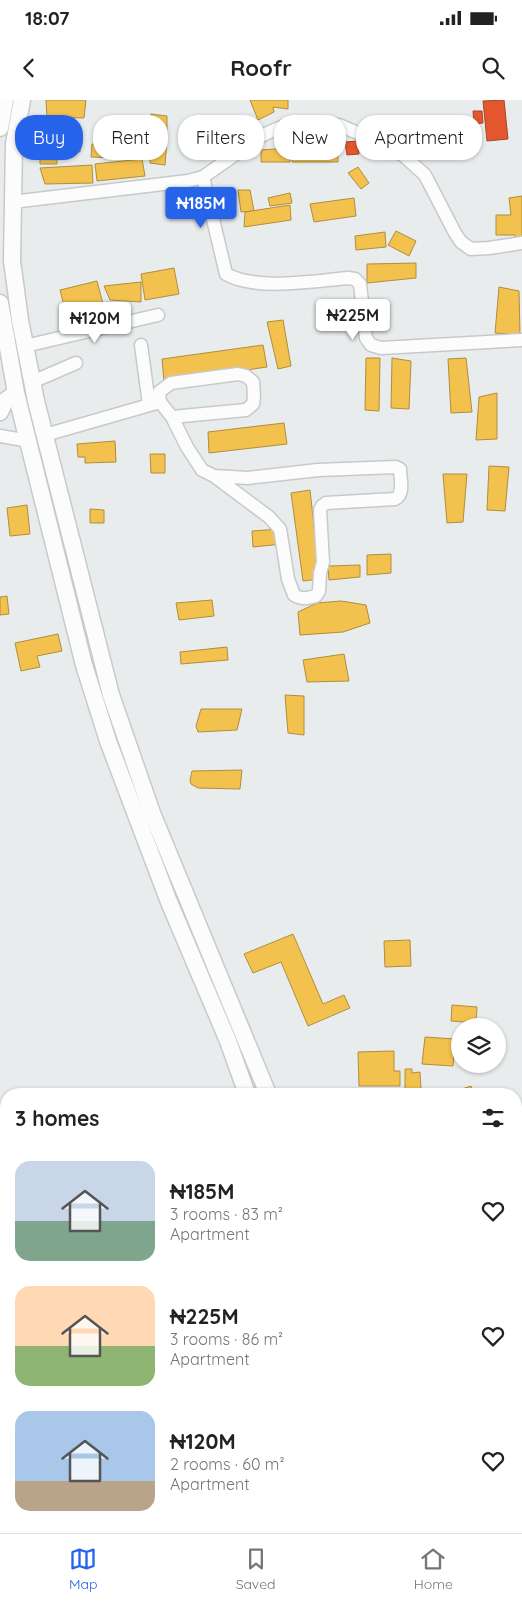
<!DOCTYPE html>
<html lang="en">
<head>
<meta charset="utf-8">
<style>
	:root { --surface:#fff; --page:#f2f2f2; --text:#222; --muted:#767676; --line:#e0e0e0; --accent:#2563eb }
	body { margin:0; font-family:Quicksand,sans-serif; background:var(--page); color:var(--text); height:100vh; display:flex; flex-direction:column; font-size:19px; white-space:nowrap }
	* { box-sizing:border-box; margin:0 }
	p { font-size:16px; color:var(--muted) }
	.icon { flex:none; width:28px; height:28px; fill:none; stroke:currentColor; stroke-width:2; stroke-linecap:round; stroke-linejoin:round }
	.map { position:relative; flex:1; overflow:hidden }
	.side { position:absolute; left:0px; top:988px; width:522px; height:446px; display:flex; flex-direction:column; background:var(--surface); border-radius:20px 20px 0 0; box-shadow:0 1px 4px #0004 }
	.side>* { flex:none }
	.guide { position:absolute; left:15px; top:15px; width:492px; height:45px; display:flex; gap:10px }
	.buttons { position:absolute; left:451px; top:918px; display:grid; gap:10px }
	.buttons a { display:grid; place-items:center; width:55px; height:55px; border-radius:50%; background:var(--surface); box-shadow:0 1px 4px #0004; font-size:25px }
	.price { position:absolute; translate:-50% -42px; padding:0 11px; border-radius:5px; background:#fff; color:#222; font-size:16px; line-height:32px; filter:drop-shadow(0 1px 2px #0008) }
	.price::after { content:''; position:absolute; left:50%; top:30px; width:15px; height:11px; margin-left:-8px; background:inherit; clip-path:polygon(0 0,100% 0,50% 100%) }
	.price.active { background:var(--accent); color:#fff }
	ul { padding:0; list-style:none }
	li { display:flex; align-items:center; gap:15px; height:125px; padding:0 15px }
	li span { display:grid; place-items:center; flex:none; width:140px; height:100px; border-radius:15px; color:#555 }
	li>.icon { margin-inline-start:auto }
	span .icon { width:60px; height:60px; fill:#fffc; stroke-width:1 }
	li b { font-size:21px }
	h2 { display:flex; justify-content:space-between; align-items:center; height:60px; padding:0 15px; font-size:21px }
	.chip { padding:0 18px; border-radius:20px; background:var(--surface); box-shadow:0 1px 4px #0004; font-size:18px; line-height:45px }
	.chip.active { background:var(--accent); color:#fff }
	.status { display:flex; justify-content:space-between; align-items:center; height:35px; padding:0 25px; background:var(--surface); direction:ltr }
	.status svg { height:14px; fill:currentColor }
	header { display:flex; justify-content:space-between; align-items:center; height:65px; padding:0 15px; background:var(--surface); font-size:22px; font-weight:700 }
	.tabs { display:flex; justify-content:space-around; align-items:center; height:70px; border-top:1px solid var(--line); background:var(--surface); font-size:14px; color:var(--muted) }
	.tabs a { display:grid; justify-items:center; gap:2px }
	.tabs .active { color:var(--accent) }
	.map>svg:first-child { display:block }
</style>
</head>
<body>
<div class="status"><b>18:07</b><svg viewBox="0 0 49 12"><path d="M0 12V9h3v3zM5 12V6h3v6zM10 12V3h3v9zM15 12V0h3v12zM26 1h20v11H26zM47 4h2v5h-2z"/></svg></div>
<header><svg class="icon" aria-label="back" viewBox="0 0 24 24"><path d="M15 5l-7 7 7 7"/></svg>Roofr<svg class="icon" aria-label="search" viewBox="0 0 24 24"><circle cx="10" cy="10" r="6"/><path d="M15 15l6 6"/></svg></header>
<div class="map">
<svg width="522" height="1433" viewBox="0 0 522 1433">
	<rect width="100%" height="100%" fill="#e8eced"/>
	<g fill="#f2c14e" stroke="#af8e3e">
		<path d="M 46,0 L 86,0 L 84,18 L 47,17 Z"/>
		<path d="M 250,0 L 288,0 L 288,9 L 273,7 L 274,12 L 258,20 Z"/>
		<path d="M 151,14 L 167,16 L 167,40 L 150,38 Z"/>
		<path d="M 150,38 L 167,40 L 165,65 L 150,63 Z"/>
		<path d="M 40,39 L 81,42 L 80,52 L 57,50 L 57,64 L 40,64 Z"/>
		<path d="M 92,44 L 122,48 L 119,58 L 91,57 Z"/>
		<path d="M 304,46 L 316,46 L 317,50 L 332,49 L 332,46 L 338,46 L 338,62 L 292,62 L 292,48 L 298,47 L 299,51 L 304,51 Z"/>
		<path d="M 289,48 L 290,62 L 261,62 L 261,50 Z"/>
		<path d="M 142,59 L 145,76 L 97,81 L 95,64 Z"/>
		<path d="M 92,65 L 93,83 L 45,84 L 40,68 Z"/>
		<path d="M 358,67 L 369,83 L 361,89 L 348,73 Z"/>
		<path d="M 238,90 L 250,90 L 254,111 L 241,112 Z"/>
		<path d="M 290,93 L 292,103 L 270,106 L 268,98 Z"/>
		<path d="M 522,96 L 522,148 L 517,149 L 515,135 L 496,135 L 496,115 L 511,115 L 509,98 Z"/>
		<path d="M 354,98 L 356,116 L 314,122 L 310,104 Z"/>
		<path d="M 290,105 L 291,120 L 244,127 L 245,112 Z"/>
		<path d="M 396,131 L 416,141 L 409,156 L 388,145 Z"/>
		<path d="M 385,132 L 386,147 L 356,150 L 355,136 Z"/>
		<path d="M 416,163 L 416,178 L 367,183 L 367,164 Z"/>
		<path d="M 174,168 L 179,194 L 145,200 L 141,174 Z"/>
		<path d="M 97,181 L 103,204 L 65,210 L 60,190 Z"/>
		<path d="M 141,182 L 141,202 L 110,200 L 104,186 Z"/>
		<path d="M 499,187 L 519,191 L 520,235 L 495,233 Z"/>
		<path d="M 283,220 L 291,266 L 278,269 L 267,222 Z"/>
		<path d="M 263,245 L 267,267 L 164,282 L 162,259 Z"/>
		<path d="M 366,258 L 380,258 L 379,311 L 365,310 Z"/>
		<path d="M 392,258 L 411,261 L 409,309 L 391,308 Z"/>
		<path d="M 466,258 L 472,312 L 451,313 L 448,259 Z"/>
		<path d="M 497,293 L 497,339 L 476,340 L 479,297 Z"/>
		<path d="M 284,323 L 287,344 L 209,353 L 208,332 Z"/>
		<path d="M 115,341 L 116,362 L 85,363 L 85,357 L 78,357 L 77,344 Z"/>
		<path d="M 150,354 L 165,354 L 165,373 L 151,373 Z"/>
		<path d="M 489,366 L 509,367 L 505,411 L 487,410 Z"/>
		<path d="M 443,374 L 467,374 L 463,422 L 447,423 Z"/>
		<path d="M 310,390 L 320,479 L 303,481 L 291,393 Z"/>
		<path d="M 27,405 L 30,434 L 10,436 L 7,408 Z"/>
		<path d="M 90,409 L 104,410 L 104,423 L 90,423 Z"/>
		<path d="M 280,429 L 282,444 L 253,447 L 252,431 Z"/>
		<path d="M 391,454 L 391,473 L 367,475 L 367,455 Z"/>
		<path d="M 360,465 L 360,477 L 329,480 L 328,466 Z"/>
		<path d="M 7,496 L 9,514 L 0,515 L 0,497 Z"/>
		<path d="M 212,500 L 214,516 L 179,520 L 176,503 Z"/>
		<path d="M 341,501 L 366,505 L 370,523 L 343,532 L 300,535 L 298,512 L 317,503 Z"/>
		<path d="M 58,534 L 62,551 L 37,556 L 40,567 L 21,571 L 15,543 Z"/>
		<path d="M 227,547 L 228,560 L 181,564 L 180,552 Z"/>
		<path d="M 344,554 L 349,581 L 307,582 L 303,560 Z"/>
		<path d="M 285,595 L 304,596 L 304,635 L 288,633 Z"/>
		<path d="M 201,609 L 242,609 L 237,630 L 198,632 L 196,626 Z"/>
		<path d="M 242,670 L 240,689 L 198,688 L 191,684 L 190,680 L 192,671 Z"/>
		<path d="M 293,834 L 323,904 L 344,895 L 350,908 L 308,926 L 281,862 L 253,873 L 244,854 Z"/>
		<path d="M 410,840 L 411,866 L 385,867 L 384,841 Z"/>
		<path d="M 452,905 L 477,907 L 476,923 L 451,921 Z"/>
		<path d="M 425,937 L 455,939 L 453,966 L 422,964 Z"/>
		<path d="M 394,951 L 394,971 L 400,971 L 400,986 L 359,986 L 358,952 Z"/>
		<path d="M 405,969 L 412,969 L 412,973 L 420,972 L 421,990 L 405,991 Z"/>
		<path d="M 471,986 L 474,994 L 464,994 L 462,989 Z"/>
		<path d="M 516,1403 L 522,1422 L 522,1433 L 489,1433 L 488,1428 L 516,1428 Z"/>
		<path d="M 76,1428 L 104,1428 L 105,1433 L 77,1433 Z"/>
		<path d="M 118,1428 L 143,1428 L 144,1433 L 119,1433 Z"/>
		<path d="M 341,1428 L 356,1428 L 358,1433 L 331,1433 L 330,1430 Z"/>
	</g>
	<g fill="#e4572e" stroke="#a64427">
		<path d="M 504,0 L 508,39 L 487,41 L 483,1 Z"/>
		<path d="M 473,11 L 482,11 L 483,23 L 474,24 Z"/>
		<path d="M 358,41 L 359,54 L 347,55 L 345,42 Z"/>
	</g>
	<g fill="none" stroke-linecap="round" stroke-linejoin="round">
		<defs>
			<g id="minor">
				<path d="M 203,77 L 226,174 C 256,191 313,181 348,178 L 355,179 L 360,184 L 366,238 L 371,245 L 381,248 L 522,240"/>
				<path d="M 12,102 L 188,81 L 203,77 L 263,35 L 281,27 L 305,24 L 339,25 L 379,42 L 404,56 L 425,75 L 455,133 L 461,142 L 471,149 L 489,148 L 522,143"/>
				<path d="M 141,245 L 149,304"/>
				<path d="M 25,246 L 158,215"/>
				<path d="M 32,282 L 76,263"/>
				<path d="M 172,317 L 246,310 L 253,304 L 254,296 L 253,282 L 246,276 L 238,274 L 171,283 L 159,292 L 160,302 L 172,317 L 187,347 L 202,370 L 214,376 L 269,417 L 280,429 L 288,479 L 294,495 C 302,500 308,498 316,496 L 319,491 L 320,473 L 323,462 L 320,410 L 322,406 L 326,403 L 395,399 C 405,394 400,378 400,369 L 396,367 L 318,370 L 248,378 L 214,376"/>
				<path d="M 45,335 L 160,302"/>
				<path d="M 0,336 L 29,341"/>
				<path d="M 516,1231 L 522,1231"/>
				<path d="M 0,1399 L 6,1400"/>
			</g>
			<g id="major">
				<path d="M 22,0 L 14,44 L 12,161 L 20,220 L 36,301 L 111,595 L 152,713 L 268,994"/>
				<path d="M 0,28 L 5,0"/>
				<path d="M 0,203 L 16,293 L 84,565 L 108,641 L 169,802 L 228,941 L 247,994"/>
				<path d="M 0,312 L 5,301 L 16,293"/>
				<path d="M 396,1428 L 398,1433"/>
				<path d="M 415,1428 L 417,1433"/>
			</g>
		</defs>
		<use href="#minor" stroke="#c7c9cb" stroke-width="15"/>
		<use href="#major" stroke="#c7c9cb" stroke-width="19"/>
		<use href="#minor" stroke="#fcfcfc" stroke-width="12"/>
		<use href="#major" stroke="#fcfcfc" stroke-width="16"/>
	</g>
</svg>
<div class="buttons">
<a><svg class="icon" aria-label="layers" viewBox="0 0 24 24"><path d="M12 4l9 5-9 5-9-5zM3 14l9 5 9-5"/></svg></a>
</div>
<b class="price active" style="left:201px;top:129px">₦185M</b>
<b class="price" style="left:353px;top:241px">₦225M</b>
<b class="price" style="left:95px;top:244px">₦120M</b>
<div class="guide">
<a class="chip active">Buy</a>
<a class="chip">Rent</a>
<a class="chip">Filters</a>
<a class="chip">New</a>
<a class="chip">Apartment</a>
</div>
<section class="side">
<h2>3 homes<svg class="icon" aria-label="filters" viewBox="0 0 24 24"><path d="M4 7h16M4 17h16"/><circle cx="9" cy="7" r="2"/><circle cx="15" cy="17" r="2"/></svg></h2>
<ul>
<li><span style="background:linear-gradient(#c9d6e8 60%,#7fa58c 0)"><svg class="icon" aria-label="home" viewBox="0 0 24 24"><path d="M3 11l9-7 9 7M6 9v11h12V9"/></svg></span><div><b>₦185M</b><p>3 rooms · 83 m²</p><p>Apartment</p></div><svg class="icon" aria-label="heart" viewBox="0 0 24 24"><path d="M12 20l-8-8c-3-5 5-10 8-4 3-6 11-1 8 4z"/></svg></li>
<li><span style="background:linear-gradient(#ffd9b3 60%,#8fb573 0)"><svg class="icon" aria-label="home" viewBox="0 0 24 24"><path d="M3 11l9-7 9 7M6 9v11h12V9"/></svg></span><div><b>₦225M</b><p>3 rooms · 86 m²</p><p>Apartment</p></div><svg class="icon" aria-label="heart" viewBox="0 0 24 24"><path d="M12 20l-8-8c-3-5 5-10 8-4 3-6 11-1 8 4z"/></svg></li>
<li><span style="background:linear-gradient(#a9c7e8 70%,#b9a48a 0)"><svg class="icon" aria-label="home" viewBox="0 0 24 24"><path d="M3 11l9-7 9 7M6 9v11h12V9"/></svg></span><div><b>₦120M</b><p>2 rooms · 60 m²</p><p>Apartment</p></div><svg class="icon" aria-label="heart" viewBox="0 0 24 24"><path d="M12 20l-8-8c-3-5 5-10 8-4 3-6 11-1 8 4z"/></svg></li>
</ul>
</section>
</div>
<nav class="tabs">
<a class="active"><svg class="icon" aria-label="map" viewBox="0 0 24 24"><path d="M3 6l6-2 6 2 6-2v14l-6 2-6-2-6 2zM9 4v14M15 6v14"/></svg>Map</a>
<a><svg class="icon" aria-label="saved" viewBox="0 0 24 24"><path d="M7 4h10v16l-5-4-5 4z"/></svg>Saved</a>
<a><svg class="icon" aria-label="home" viewBox="0 0 24 24"><path d="M3 11l9-7 9 7M6 9v11h12V9"/></svg>Home</a>
</nav>
</body>
</html>
